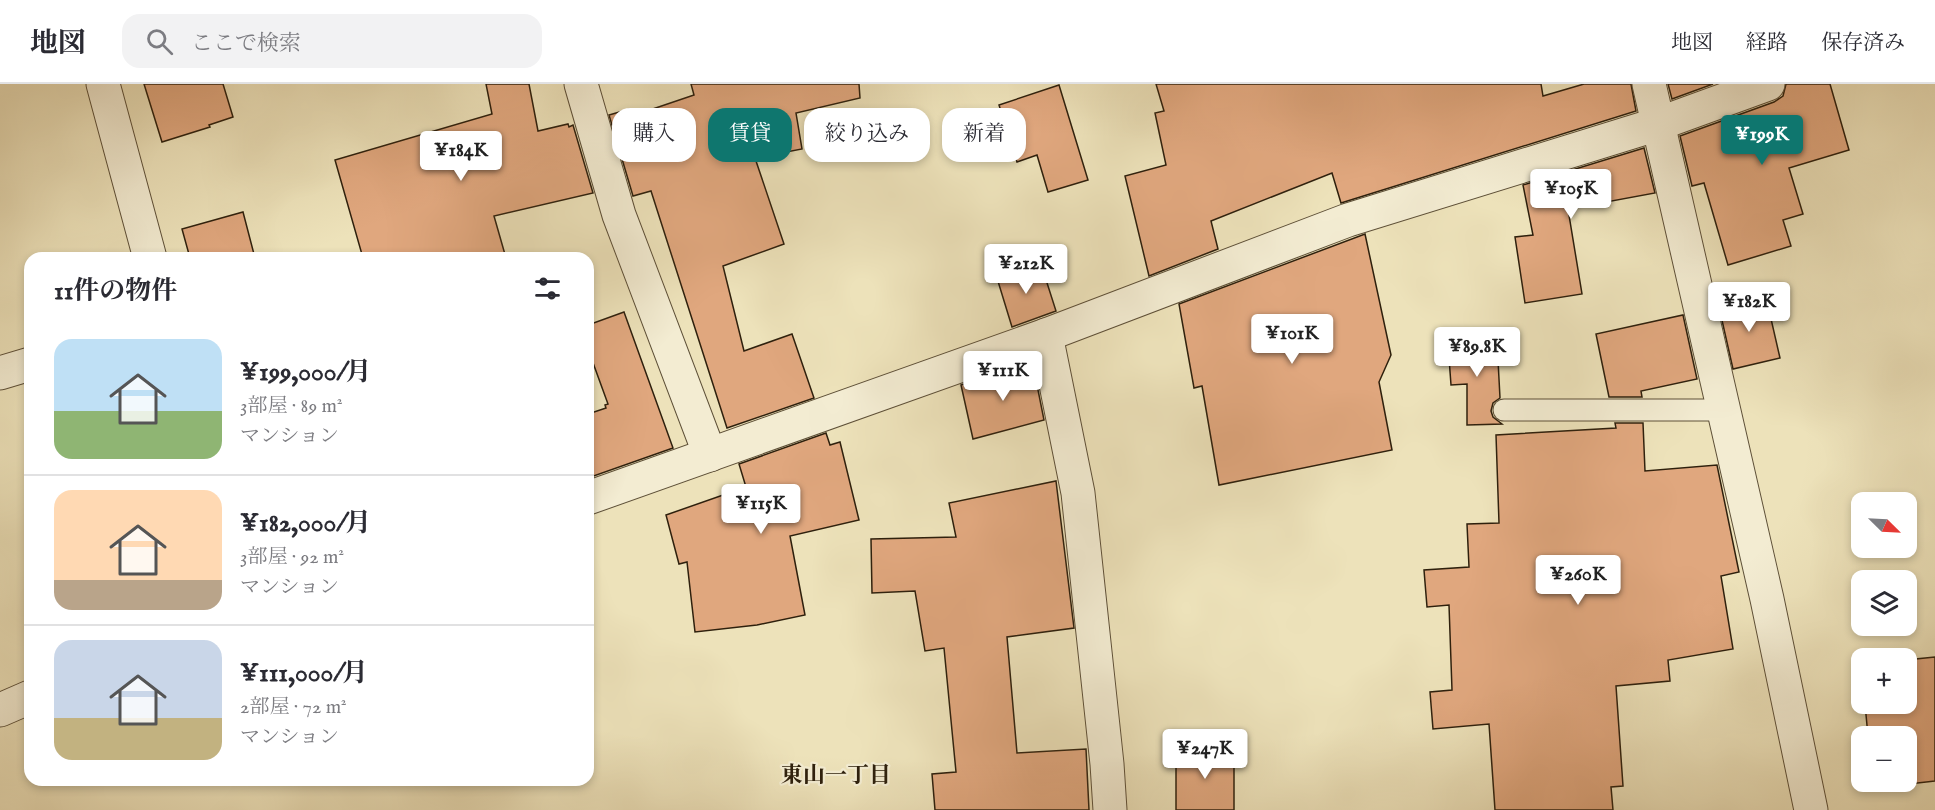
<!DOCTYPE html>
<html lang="ja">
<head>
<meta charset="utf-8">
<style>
	:root { --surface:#fff; --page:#f2f2f3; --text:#2b2b33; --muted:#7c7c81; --line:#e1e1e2; --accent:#0f766e }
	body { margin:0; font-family:"IM FELL English","Noto Serif JP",serif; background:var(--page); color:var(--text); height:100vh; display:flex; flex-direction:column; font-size:22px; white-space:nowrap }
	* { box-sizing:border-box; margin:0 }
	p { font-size:20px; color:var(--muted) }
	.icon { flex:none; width:33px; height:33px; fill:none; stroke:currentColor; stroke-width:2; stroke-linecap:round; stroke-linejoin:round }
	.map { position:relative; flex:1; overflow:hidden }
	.panel { position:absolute; left:24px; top:168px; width:570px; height:534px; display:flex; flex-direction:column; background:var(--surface); border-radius:18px; box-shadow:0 3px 9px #0003 }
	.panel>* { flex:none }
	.hud { position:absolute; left:612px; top:24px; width:570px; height:54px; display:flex; gap:12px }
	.needle { width:39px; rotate:114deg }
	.buttons { position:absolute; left:1851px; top:408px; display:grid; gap:12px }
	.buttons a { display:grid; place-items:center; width:66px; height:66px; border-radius:12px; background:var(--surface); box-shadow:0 3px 9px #0003; font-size:30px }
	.price { position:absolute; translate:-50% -51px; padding:0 14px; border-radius:6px; background:#fff; color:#222; font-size:20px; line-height:39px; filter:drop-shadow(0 2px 3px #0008) }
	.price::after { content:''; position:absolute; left:50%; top:36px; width:18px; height:14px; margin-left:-9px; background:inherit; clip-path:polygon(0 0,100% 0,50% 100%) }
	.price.current { background:var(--accent); color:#fff }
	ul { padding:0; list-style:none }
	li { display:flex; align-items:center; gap:18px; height:150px; padding:0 30px }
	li+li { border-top:2px solid var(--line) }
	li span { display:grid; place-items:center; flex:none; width:168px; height:120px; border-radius:18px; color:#555 }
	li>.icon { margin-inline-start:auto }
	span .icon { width:72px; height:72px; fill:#fffc; stroke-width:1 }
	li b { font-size:26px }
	h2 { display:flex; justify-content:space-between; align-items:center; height:72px; padding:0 30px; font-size:26px }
	.chip { padding:0 21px; border-radius:18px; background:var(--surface); box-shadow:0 3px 9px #0003; font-size:21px; line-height:54px }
	.chip.current { background:var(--accent); color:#fff }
	header { display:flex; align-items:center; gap:36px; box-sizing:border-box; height:84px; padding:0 30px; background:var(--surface); border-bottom:2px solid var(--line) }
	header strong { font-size:28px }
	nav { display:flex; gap:33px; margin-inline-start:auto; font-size:21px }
	.search { width:420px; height:54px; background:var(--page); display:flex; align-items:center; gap:15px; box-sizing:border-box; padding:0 21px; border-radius:18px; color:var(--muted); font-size:22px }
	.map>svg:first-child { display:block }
</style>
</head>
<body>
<header>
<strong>地図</strong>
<div class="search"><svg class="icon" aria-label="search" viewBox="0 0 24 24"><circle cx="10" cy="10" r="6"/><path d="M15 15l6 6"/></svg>ここで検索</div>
<nav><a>地図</a><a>経路</a><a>保存済み</a></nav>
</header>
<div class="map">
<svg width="1935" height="726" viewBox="0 0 1935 726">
	<rect width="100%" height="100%" fill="#ede2ba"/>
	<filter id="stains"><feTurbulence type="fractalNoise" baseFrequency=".00333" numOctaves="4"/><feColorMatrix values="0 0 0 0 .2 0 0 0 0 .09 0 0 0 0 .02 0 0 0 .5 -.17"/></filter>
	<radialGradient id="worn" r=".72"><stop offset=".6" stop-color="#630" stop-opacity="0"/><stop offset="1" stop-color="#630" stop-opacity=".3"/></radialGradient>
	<g fill="#e0a77e" stroke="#2e200d" stroke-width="1.5">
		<path d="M 144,0 L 223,0 L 233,33 L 209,41 L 210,43 L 162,58 Z"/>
		<path d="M 486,0 L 529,0 L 538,47 L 568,40 L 569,43 L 573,41 L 593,109 L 494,132 L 506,174 L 363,174 L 335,76 L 492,30 Z"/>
		<path d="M 691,0 L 859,0 L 860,14 L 796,29 L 802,65 L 755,74 L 784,160 L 723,182 L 744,267 L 792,250 L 814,314 L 727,344 L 651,107 L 633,112 L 609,31 L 630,25 L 632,32 L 694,11 Z"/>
		<path d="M 1156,0 L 1541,0 L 1543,12 L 1584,0 L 1631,0 L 1636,27 L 1341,119 L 1332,89 L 1211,137 L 1218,165 L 1149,192 L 1125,92 L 1166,81 L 1155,29 L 1164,27 Z"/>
		<path d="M 1668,0 L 1713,0 L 1672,15 Z"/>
		<path d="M 1786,0 L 1830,0 L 1849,66 L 1789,84 L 1803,130 L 1783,136 L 1791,162 L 1728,181 L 1704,99 L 1692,102 L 1680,52 L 1774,18 L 1783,12 Z"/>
		<path d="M 1059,1 L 1088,96 L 1048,108 L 1037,71 L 1017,78 L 999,21 Z"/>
		<path d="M 1644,64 L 1655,109 L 1568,125 L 1582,210 L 1525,219 L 1515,153 L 1533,151 L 1523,101 Z"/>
		<path d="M 243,128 L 255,174 L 190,174 L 182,145 Z"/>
		<path d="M 1365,150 L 1391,271 L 1379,298 L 1392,366 L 1219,401 L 1202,302 L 1194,304 L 1179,220 Z"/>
		<path d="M 1041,180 L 1056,227 L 1012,243 L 997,194 Z"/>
		<path d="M 1766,213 L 1780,274 L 1733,285 L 1719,223 Z"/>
		<path d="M 624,228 L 673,364 L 588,394 L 588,330 L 606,324 L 605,321 L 608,320 L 588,265 L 588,241 Z"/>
		<path d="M 1683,231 L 1697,295 L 1641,307 L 1642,313 L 1609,313 L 1596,250 Z"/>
		<path d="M 1497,257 L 1500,314 L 1493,319 L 1491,327 L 1493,333 L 1502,340 L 1467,341 L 1467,300 L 1451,301 L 1448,260 Z"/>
		<path d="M 1033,281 L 1044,336 L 973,355 L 961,301 L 987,292 Z"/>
		<path d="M 1615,339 L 1643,339 L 1645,387 L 1717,381 L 1739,488 L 1721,492 L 1733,565 L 1668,576 L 1670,597 L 1616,602 L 1623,702 L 1611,703 L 1613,726 L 1495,726 L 1489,640 L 1433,645 L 1430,608 L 1452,606 L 1449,521 L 1427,523 L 1424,486 L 1469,483 L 1467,440 L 1499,439 L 1496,351 L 1616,344 Z"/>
		<path d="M 826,349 L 830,361 L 840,358 L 859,436 L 790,452 L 805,531 L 757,541 L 695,548 L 687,478 L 679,480 L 666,431 L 746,403 L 739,380 Z"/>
		<path d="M 1056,397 L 1074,544 L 1007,553 L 1017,669 L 1086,665 L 1089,726 L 935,726 L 932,690 L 956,688 L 944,564 L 925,567 L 915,507 L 872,509 L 871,455 L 956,453 L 949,419 Z"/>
		<path d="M 1935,573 L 1935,697 L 1874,704 L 1873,698 L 1906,698 L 1906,652 L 1868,652 L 1865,620 L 1906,620 L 1906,576 Z"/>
		<path d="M 1234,666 L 1234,726 L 1176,726 L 1176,667 Z"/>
	</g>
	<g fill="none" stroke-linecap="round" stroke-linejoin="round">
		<defs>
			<path id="lane" d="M 1504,326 L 1724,326"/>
			<g id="street">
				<path d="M 103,0 L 150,174"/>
				<path d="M 581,0 L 619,131 L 710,371"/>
				<path d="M 1649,0 L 1767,515 L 1811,726"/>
				<path d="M 1046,251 L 1078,409 L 1107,680 L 1110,726"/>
				<path d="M 0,289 L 30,280"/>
				<path d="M 588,414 L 1046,251 L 1348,136 L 1658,40 L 1768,0"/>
				<path d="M 0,626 L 30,613"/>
			</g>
		</defs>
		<use href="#lane" stroke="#5e5038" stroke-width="23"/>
		<use href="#street" stroke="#5e5038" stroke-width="35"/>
		<use href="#lane" stroke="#f3ecd2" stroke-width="21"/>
		<use href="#street" stroke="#f3ecd2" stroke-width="33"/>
	</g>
	<g text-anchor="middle" stroke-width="4.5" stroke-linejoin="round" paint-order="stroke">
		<g font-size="22" font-weight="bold" fill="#2e200d" stroke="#f3ecd2">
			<text x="836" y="698">東山一丁目</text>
		</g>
	</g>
	<rect width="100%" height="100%" filter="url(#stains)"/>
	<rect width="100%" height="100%" fill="url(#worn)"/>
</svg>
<div class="buttons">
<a><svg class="needle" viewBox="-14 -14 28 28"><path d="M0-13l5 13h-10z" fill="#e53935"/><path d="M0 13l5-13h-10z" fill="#7c7c81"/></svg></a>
<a><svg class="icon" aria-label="layers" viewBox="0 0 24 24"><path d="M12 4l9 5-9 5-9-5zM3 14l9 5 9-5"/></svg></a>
<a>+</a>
<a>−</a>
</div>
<b class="price current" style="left:1762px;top:82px">¥199K</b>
<b class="price" style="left:461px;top:98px">¥184K</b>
<b class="price" style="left:1571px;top:136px">¥105K</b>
<b class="price" style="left:1026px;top:211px">¥212K</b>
<b class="price" style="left:1749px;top:249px">¥182K</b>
<b class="price" style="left:1292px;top:281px">¥101K</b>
<b class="price" style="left:1477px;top:294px">¥89.8K</b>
<b class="price" style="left:1003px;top:318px">¥111K</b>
<b class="price" style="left:761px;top:451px">¥115K</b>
<b class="price" style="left:1578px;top:522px">¥260K</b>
<b class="price" style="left:1205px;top:696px">¥247K</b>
<div class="hud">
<a class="chip">購入</a>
<a class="chip current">賃貸</a>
<a class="chip">絞り込み</a>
<a class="chip">新着</a>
</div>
<section class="panel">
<h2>11件の物件<svg class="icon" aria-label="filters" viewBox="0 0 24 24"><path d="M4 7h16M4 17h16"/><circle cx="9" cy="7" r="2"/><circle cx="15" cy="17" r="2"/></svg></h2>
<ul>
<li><span style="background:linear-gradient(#bfe0f5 60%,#8fb573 0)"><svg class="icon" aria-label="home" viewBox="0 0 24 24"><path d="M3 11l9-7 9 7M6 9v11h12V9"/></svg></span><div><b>¥199,000/月</b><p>3部屋 · 89 m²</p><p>マンション</p></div></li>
<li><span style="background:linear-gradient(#ffd9b3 75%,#b9a48a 0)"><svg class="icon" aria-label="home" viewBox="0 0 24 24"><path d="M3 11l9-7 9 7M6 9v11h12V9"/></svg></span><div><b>¥182,000/月</b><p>3部屋 · 92 m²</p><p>マンション</p></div></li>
<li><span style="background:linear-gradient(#c9d6e8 65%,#c2b280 0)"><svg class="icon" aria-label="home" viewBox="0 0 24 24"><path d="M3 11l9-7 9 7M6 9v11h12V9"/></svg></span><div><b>¥111,000/月</b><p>2部屋 · 72 m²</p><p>マンション</p></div></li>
</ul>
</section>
</div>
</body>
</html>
